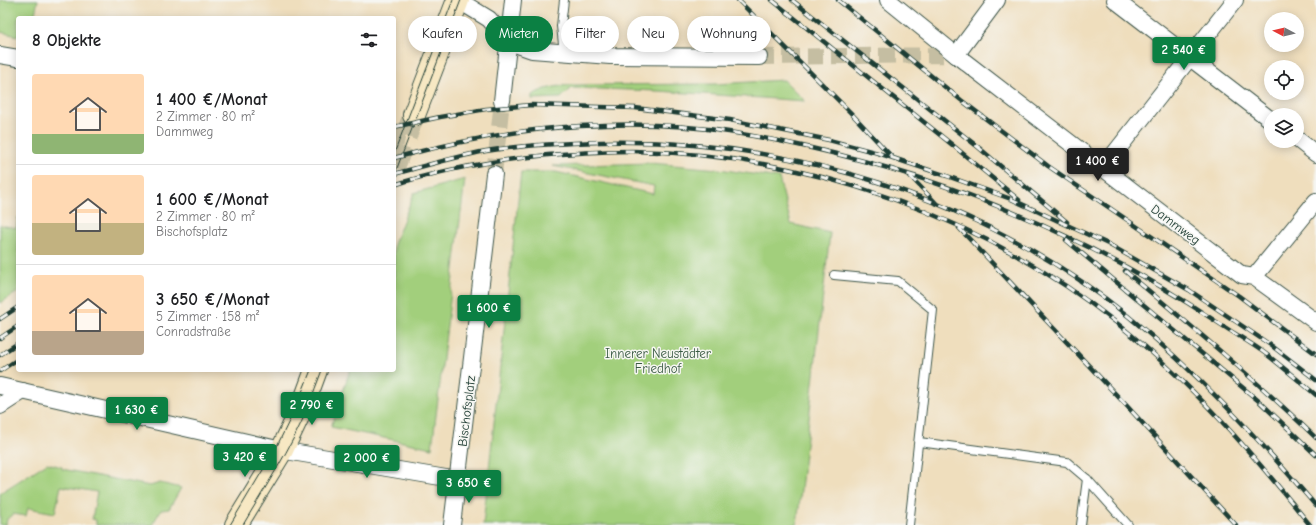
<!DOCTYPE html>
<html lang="de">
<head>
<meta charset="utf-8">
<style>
	:root { --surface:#fff; --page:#f6f6f6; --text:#202124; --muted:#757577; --line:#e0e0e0; --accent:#0b8043 }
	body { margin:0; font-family:"Comic Neue",sans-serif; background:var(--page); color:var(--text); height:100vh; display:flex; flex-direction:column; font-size:15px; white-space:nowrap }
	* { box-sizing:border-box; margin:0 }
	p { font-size:13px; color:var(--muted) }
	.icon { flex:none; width:22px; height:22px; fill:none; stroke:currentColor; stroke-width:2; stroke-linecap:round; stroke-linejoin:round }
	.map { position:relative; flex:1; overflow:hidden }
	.details { position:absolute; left:16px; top:16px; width:380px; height:356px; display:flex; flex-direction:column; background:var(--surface); border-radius:4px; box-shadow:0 2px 10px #0003 }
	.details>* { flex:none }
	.banner { position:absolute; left:408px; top:16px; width:380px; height:36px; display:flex; gap:8px }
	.needle { width:26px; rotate:277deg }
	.buttons { position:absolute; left:1264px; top:12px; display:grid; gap:8px }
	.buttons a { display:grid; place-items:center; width:40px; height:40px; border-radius:50%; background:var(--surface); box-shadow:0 2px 10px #0003; font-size:20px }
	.price { position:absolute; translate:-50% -34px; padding:0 9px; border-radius:4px; background:var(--accent); color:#fff; font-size:13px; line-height:26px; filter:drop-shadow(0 1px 2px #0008) }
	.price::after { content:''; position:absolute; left:50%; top:24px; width:12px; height:9px; margin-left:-6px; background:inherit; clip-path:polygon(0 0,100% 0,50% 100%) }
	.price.current { background:#222; color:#fff }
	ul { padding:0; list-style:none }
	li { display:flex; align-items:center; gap:12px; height:100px; padding:0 16px }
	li+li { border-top:1px solid var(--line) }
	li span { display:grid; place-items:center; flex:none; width:112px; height:80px; border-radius:4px; color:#555 }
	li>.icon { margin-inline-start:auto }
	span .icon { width:48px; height:48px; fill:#fffc; stroke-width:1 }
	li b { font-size:17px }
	h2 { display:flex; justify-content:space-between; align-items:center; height:48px; padding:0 16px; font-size:17px }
	.pill { padding:0 14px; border-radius:18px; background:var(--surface); box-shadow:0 2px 10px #0003; font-size:14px; line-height:36px }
	.pill.current { background:var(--accent); color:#fff }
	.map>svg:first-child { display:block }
</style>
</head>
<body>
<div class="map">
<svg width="1316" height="525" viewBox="0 0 1316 525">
	<rect width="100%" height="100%" fill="#f6f6f2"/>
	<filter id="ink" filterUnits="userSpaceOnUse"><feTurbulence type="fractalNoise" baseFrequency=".025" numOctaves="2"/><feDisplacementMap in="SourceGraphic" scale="8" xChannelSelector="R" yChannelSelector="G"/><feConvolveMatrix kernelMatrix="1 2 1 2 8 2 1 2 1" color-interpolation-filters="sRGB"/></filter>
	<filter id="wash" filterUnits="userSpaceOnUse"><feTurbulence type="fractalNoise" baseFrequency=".012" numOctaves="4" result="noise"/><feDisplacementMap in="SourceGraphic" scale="16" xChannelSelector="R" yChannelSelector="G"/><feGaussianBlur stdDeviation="0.9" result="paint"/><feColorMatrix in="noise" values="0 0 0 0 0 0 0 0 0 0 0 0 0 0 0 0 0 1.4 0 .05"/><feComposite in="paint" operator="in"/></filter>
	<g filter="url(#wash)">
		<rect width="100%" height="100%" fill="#efdebd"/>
		<g fill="#a2cf7c" stroke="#608658">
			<path d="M 0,0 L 38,0 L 34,18 L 18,18 L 18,36 L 0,32 Z"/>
			<path d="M 784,80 L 805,101 L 658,91 L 571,88 L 561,98 L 532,99 L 532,95 C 544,88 556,86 571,85 L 715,84 Z"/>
			<path d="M 650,163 L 719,169 L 779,178 L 791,224 L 830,233 L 797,525 L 483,525 L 521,172 L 556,172 L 653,194 L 654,186 L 553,166 Z"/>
			<path d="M 465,179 L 432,448 L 331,427 L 350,370 L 394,370 L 394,244 L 414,193 Z"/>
			<path d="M 18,217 L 18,292 L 0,303 L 0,225 L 16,228 Z"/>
			<path d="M 47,463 L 62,467 L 62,469 L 150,486 L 160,483 L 181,488 L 169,509 L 161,510 L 152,525 L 96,525 L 96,520 L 92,519 L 97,492 L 61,486 L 55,513 L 28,508 L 26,516 L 13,514 L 7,519 L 6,525 L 0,525 L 0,493 Z"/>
		</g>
	</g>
	<g filter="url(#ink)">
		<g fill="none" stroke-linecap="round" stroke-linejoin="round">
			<g stroke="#c5bea2" stroke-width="16" stroke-dasharray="16 8" stroke-linecap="butt">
				<path d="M 759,57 L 956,55"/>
				<path d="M 394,137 L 405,139"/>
				<path d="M 494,174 L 502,101"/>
			</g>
			<path stroke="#c5bea2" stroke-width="22" stroke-dasharray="22 11" stroke-linecap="butt" d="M 394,167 L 414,115"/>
			<defs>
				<g id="lane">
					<path d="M 564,53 L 561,26 L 564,0"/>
					<path d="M 834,275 L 898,281 L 933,310 L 909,525"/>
					<path d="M 919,442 L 1067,462 L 1087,479 L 1128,525"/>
					<path d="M 1081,525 L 1087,479"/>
				</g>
				<g id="street">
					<path d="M 458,0 L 489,19 L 509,42 L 532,50 L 610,56 L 759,57"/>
					<path d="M 888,0 L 956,55 L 1242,275 L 1254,277 L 1316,322"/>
					<path d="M 1115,0 L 1271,120"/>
					<path d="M 0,55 L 18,58"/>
					<path d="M 956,55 L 997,0"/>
					<path d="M 502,101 L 513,0"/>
					<path d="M 1297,139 L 1316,154"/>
					<path d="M 1103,168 L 1235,0"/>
					<path d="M 1254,277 L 1316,201"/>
					<path d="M 0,386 L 286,451 L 458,480"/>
					<path d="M 0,406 L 23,391"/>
					<path d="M 452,525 L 494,174"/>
				</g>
				<g id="secondary">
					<path d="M 414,115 L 458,0"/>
					<path d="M 236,525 L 282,450 L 302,408 L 316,370"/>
				</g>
			</defs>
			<use href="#lane" stroke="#3e5549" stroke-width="10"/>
			<use href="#street" stroke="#3e5549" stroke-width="18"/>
			<use href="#secondary" stroke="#3e5549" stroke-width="24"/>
			<use href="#lane" stroke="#fff" stroke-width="8"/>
			<use href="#street" stroke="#fff" stroke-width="16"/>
			<use href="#secondary" stroke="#f7e8c3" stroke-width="22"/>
			<g stroke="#1f3d34" stroke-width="1">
				<path d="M 394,154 L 453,0"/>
				<path d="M 394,176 L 461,0"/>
				<path d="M 230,525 L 276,448 L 296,407 L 311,370"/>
				<path d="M 243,525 C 265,487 291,449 308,407 C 313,395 317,382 322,370"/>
			</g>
			<defs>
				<g id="rail">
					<path d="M 738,0 L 850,112 L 892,157"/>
					<path d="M 772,0 L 950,143 L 1019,200"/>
					<path d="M 792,0 L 978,147 L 1067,222"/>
					<path d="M 838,0 L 961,100 L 1048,166 L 1239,296 L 1316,354"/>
					<path d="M 394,127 L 440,117 L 486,109 L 531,105 L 635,108 L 730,120 L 829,140 L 878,153 L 947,176 L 1011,199 L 1108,244 L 1189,290 L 1272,346 L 1316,380"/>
					<path d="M 394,158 C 455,142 517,129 580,126 C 629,123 680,124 729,132 C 755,136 781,141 807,147 C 954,180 1095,240 1220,324 C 1235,334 1251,343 1266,354 C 1283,367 1299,381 1316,395"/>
					<path d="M 394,174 C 424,166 455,157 486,151 C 523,145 563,143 601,142 C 790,138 980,197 1128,316 C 1197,372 1258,438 1316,506"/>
					<path d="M 910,176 L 935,202"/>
					<path d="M 394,185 C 444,169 497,160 548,155 C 576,153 604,151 632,151 C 807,154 981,215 1118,324 C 1191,382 1252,453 1310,525"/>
					<path d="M 959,228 L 1126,405 L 1236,525"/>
					<path d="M 1066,240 L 1260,402 L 1316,455"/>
					<path d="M 1125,271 C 1190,325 1255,379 1316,438"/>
					<path d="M 0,319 L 18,307"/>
					<path d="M 0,338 L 18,326"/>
					<path d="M 0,355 L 18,343"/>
					<path d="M 0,371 L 18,359"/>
				</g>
			</defs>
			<use href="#rail" stroke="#1f3d34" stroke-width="4.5"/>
			<use href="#rail" stroke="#f6f6f2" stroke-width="3" stroke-dasharray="9" stroke-linecap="butt"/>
		</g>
	</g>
	<g text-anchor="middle" stroke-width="3" stroke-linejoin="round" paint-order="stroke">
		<g font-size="13" fill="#1f3d34" stroke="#f6f6f2">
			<text transform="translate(1176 224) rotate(37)" y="5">Dammweg</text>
			<text transform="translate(466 411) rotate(-83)" y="5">Bischofsplatz</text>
		</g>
		<g font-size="13" fill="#395a42" stroke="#f6f6f2">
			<text x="658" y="358">Innerer Neustädter<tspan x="658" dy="15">Friedhof</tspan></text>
		</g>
	</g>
</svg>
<div class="buttons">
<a><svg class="needle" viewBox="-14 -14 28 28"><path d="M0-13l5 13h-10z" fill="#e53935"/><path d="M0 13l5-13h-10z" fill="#757577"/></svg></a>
<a><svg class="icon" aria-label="locate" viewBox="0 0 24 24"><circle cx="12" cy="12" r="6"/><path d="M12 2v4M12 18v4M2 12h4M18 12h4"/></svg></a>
<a><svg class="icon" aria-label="layers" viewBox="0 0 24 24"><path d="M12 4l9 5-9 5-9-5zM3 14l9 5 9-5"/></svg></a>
</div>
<b class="price" style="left:1184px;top:71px">2 540 €</b>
<b class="price current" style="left:1098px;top:182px">1 400 €</b>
<b class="price" style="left:489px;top:329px">1 600 €</b>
<b class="price" style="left:312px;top:426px">2 790 €</b>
<b class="price" style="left:137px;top:431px">1 630 €</b>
<b class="price" style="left:245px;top:478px">3 420 €</b>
<b class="price" style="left:367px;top:479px">2 000 €</b>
<b class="price" style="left:469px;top:504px">3 650 €</b>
<div class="banner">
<a class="pill">Kaufen</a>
<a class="pill current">Mieten</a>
<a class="pill">Filter</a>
<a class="pill">Neu</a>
<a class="pill">Wohnung</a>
</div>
<section class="details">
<h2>8 Objekte<svg class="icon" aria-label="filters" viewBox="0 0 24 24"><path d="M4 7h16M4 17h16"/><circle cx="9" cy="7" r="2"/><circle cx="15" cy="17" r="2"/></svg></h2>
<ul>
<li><span style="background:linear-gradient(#ffd9b3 75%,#8fb573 0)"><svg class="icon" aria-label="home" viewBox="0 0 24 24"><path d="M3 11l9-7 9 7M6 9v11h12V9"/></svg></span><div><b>1 400 €/Monat</b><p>2 Zimmer · 80 m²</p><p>Dammweg</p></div></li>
<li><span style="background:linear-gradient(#ffd9b3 60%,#c2b280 0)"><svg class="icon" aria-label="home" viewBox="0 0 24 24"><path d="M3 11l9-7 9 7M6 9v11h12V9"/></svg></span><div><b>1 600 €/Monat</b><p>2 Zimmer · 80 m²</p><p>Bischofsplatz</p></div></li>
<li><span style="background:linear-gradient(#ffd9b3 70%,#b9a48a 0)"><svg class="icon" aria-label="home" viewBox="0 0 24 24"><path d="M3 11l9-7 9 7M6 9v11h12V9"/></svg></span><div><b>3 650 €/Monat</b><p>5 Zimmer · 158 m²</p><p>Conradstraße</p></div></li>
</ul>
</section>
</div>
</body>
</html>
